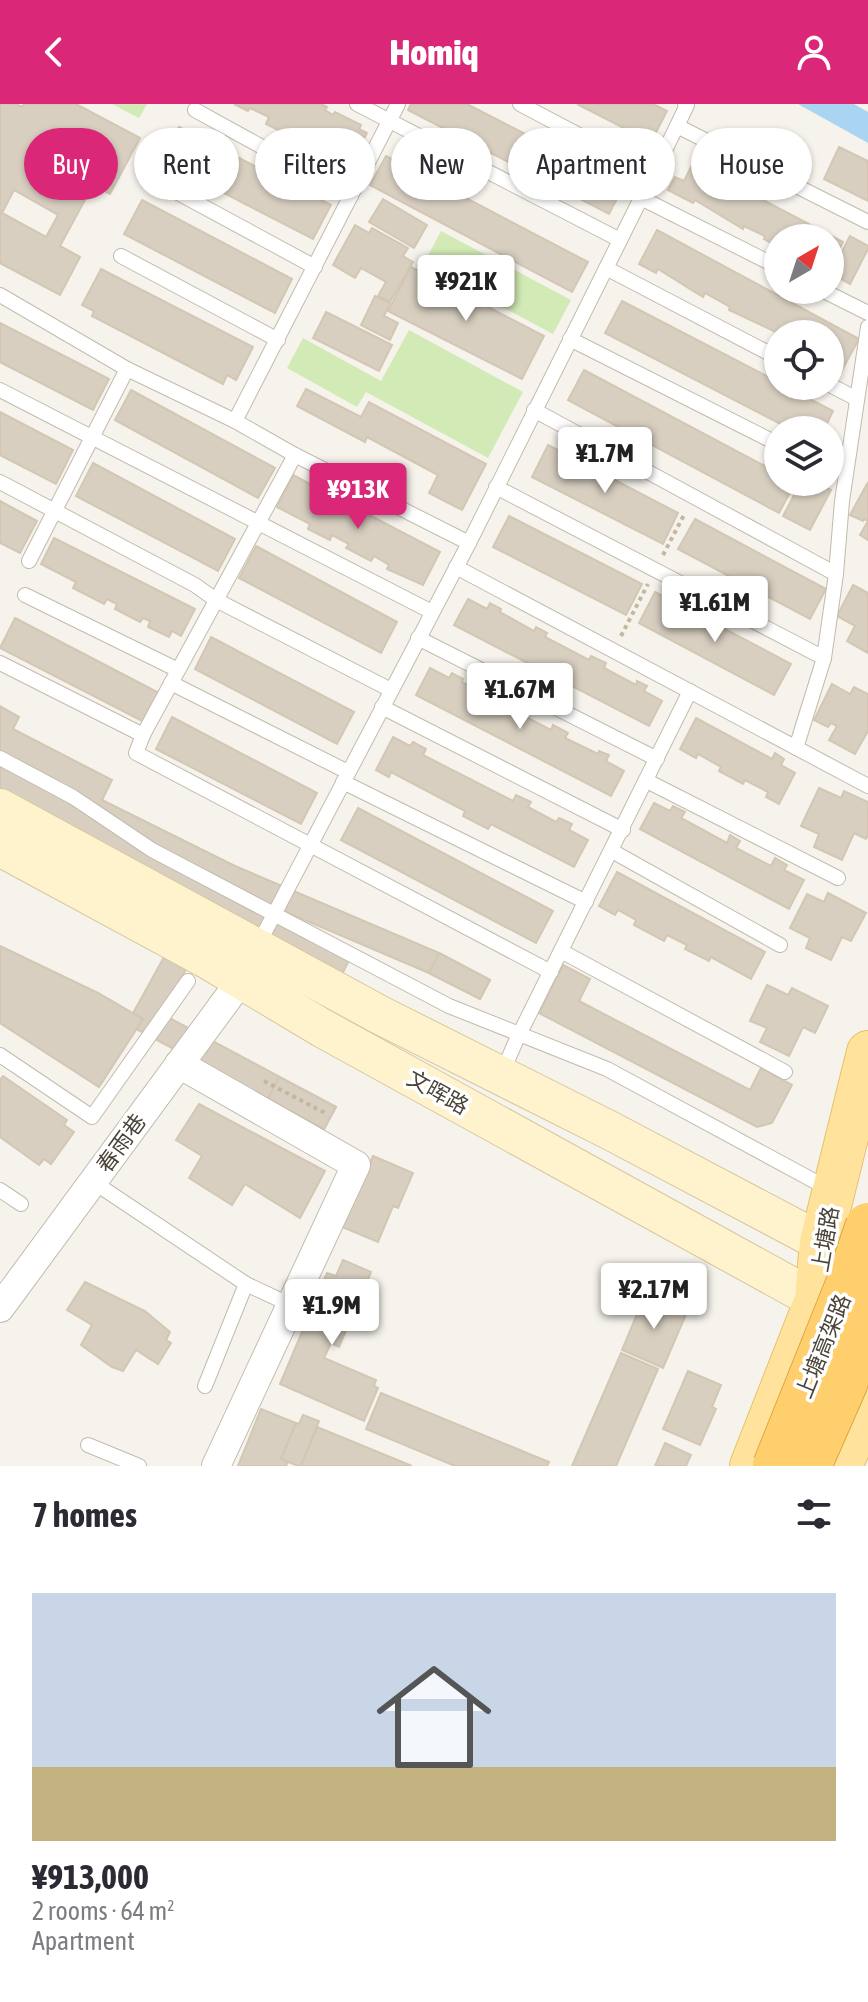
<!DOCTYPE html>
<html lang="en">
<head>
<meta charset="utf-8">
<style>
	:root { --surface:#fff; --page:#f2f2f3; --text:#2b2b33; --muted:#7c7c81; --line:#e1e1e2; --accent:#db2777 }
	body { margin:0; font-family:"Asap Condensed","Noto Sans SC",sans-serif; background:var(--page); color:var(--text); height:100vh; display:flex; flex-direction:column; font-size:30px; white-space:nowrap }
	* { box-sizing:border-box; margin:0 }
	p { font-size:26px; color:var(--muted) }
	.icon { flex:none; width:44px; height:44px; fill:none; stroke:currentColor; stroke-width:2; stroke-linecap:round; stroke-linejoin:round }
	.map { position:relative; height:1362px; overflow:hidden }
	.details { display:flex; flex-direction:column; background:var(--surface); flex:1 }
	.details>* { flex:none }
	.top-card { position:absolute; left:24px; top:24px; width:820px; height:72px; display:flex; gap:16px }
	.needle { width:52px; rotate:39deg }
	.fabs { position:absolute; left:764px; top:120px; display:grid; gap:16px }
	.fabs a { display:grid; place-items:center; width:80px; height:80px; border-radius:50%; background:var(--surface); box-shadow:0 2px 6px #0004; font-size:40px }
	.price { position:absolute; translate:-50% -68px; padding:0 18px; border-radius:8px; background:#fff; color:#222; font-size:26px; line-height:52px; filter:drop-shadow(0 2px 4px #0008) }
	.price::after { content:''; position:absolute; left:50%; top:48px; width:24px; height:18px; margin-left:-12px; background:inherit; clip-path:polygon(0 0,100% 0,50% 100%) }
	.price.selected { background:var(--accent); color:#fff }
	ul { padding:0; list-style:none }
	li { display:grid; align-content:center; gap:16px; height:424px; padding:0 32px }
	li+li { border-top:2px solid var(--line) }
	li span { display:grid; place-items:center; height:248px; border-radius:0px; color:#555 }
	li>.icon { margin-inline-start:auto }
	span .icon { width:144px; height:144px; fill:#fffc; stroke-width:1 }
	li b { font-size:34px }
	h2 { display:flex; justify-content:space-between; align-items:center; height:96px; padding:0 32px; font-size:34px }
	.tag { padding:0 28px; border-radius:36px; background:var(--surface); box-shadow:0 2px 6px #0004; font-size:28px; line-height:72px }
	.tag.selected { background:var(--accent); color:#fff }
	header { display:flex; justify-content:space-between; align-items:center; height:104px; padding:0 32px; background:var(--accent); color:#fff; font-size:36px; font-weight:800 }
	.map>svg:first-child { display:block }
</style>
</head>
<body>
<header><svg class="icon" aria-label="back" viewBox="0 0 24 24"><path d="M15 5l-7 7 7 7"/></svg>Homiq<svg class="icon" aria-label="person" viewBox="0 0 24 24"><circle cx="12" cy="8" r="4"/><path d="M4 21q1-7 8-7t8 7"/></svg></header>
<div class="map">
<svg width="868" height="1362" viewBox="0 0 868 1362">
	<rect width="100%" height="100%" fill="#f6f3ec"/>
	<g fill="#d2eab5">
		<path d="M 112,0 L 147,0 L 139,14 Z"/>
		<path d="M 441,127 L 571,196 L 553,230 L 423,161 Z"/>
		<path d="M 409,226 L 523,288 L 488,354 L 366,288 L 357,303 L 287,264 L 303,234 L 381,277 Z"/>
	</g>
	<path fill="#a9d4f2" d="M 798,0 L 854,0 L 868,8 L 868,39 Z"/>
	<g fill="#d8cfc1" stroke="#d3c7b4" stroke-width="2" fill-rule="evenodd">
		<path d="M 0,0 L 16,0 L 22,3 L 24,0 L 76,0 L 140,34 L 110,90 L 93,81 L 60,142 L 80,153 L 60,191 L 0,159 ZM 14,86 L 58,111 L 46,133 L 2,109 Z"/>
		<path d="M 234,0 L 321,0 L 327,3 L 325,6 L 333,11 L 335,8 L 361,21 L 359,25 L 367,29 L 353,56 L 334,47 L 330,54 L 302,39 L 305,33 L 291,26 L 288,31 L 266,20 L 269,13 L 250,4 L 248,7 Z"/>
		<path d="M 411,0 L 467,0 L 624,81 L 609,110 L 408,6 Z"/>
		<path d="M 577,0 L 653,0 L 667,7 L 651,38 Z"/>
		<path d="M 179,23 L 331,101 L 313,135 L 162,57 Z"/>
		<path d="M 839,43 L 868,57 L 868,97 L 824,75 Z"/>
		<path d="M 386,52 L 588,158 L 572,188 L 370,81 Z"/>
		<path d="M 693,59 L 843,138 L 830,164 L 830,134 L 778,134 L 778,143 L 764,135 L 765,132 L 744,122 L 743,125 L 695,96 L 693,99 L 668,86 L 675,73 L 684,77 Z"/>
		<path d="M 383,95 L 427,121 L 414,144 L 369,118 Z"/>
		<path d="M 142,96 L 292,175 L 275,209 L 124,130 Z"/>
		<path d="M 355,121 L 369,129 L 372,124 L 408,144 L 403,152 L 413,158 L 390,198 L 378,192 L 386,178 L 361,164 L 355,174 L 333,161 Z"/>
		<path d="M 657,126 L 859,235 L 841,268 L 830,262 L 830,230 L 778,230 L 778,234 L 776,233 L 778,229 L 729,206 L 730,203 L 705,189 L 703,193 L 658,165 L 656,169 L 639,160 Z"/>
		<path d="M 850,132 L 868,142 L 868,145 L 850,180 L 831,169 Z"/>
		<path d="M 411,163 L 544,232 L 522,275 L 388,207 Z"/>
		<path d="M 101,165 L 253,243 L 236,276 L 227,271 L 223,280 L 92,212 L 94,207 L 82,201 Z"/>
		<path d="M 375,192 L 390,199 L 384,212 L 398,219 L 390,236 L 361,221 Z"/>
		<path d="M 622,197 L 778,278 L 778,282 L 785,282 L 833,307 L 824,326 L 792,326 L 605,229 Z"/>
		<path d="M 326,208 L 392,241 L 379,267 L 313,234 Z"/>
		<path d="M 0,219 L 109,275 L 93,306 L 0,258 Z"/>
		<path d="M 584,266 L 778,369 L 778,378 L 795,379 L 779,409 L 568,296 Z"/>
		<path d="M 306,285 L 361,313 L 369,298 L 486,360 L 462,406 L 429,389 L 438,371 L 367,333 L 365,338 L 297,302 Z"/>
		<path d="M 131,286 L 275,364 L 258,394 L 115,316 Z"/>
		<path d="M 0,308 L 73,346 L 56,380 L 0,351 Z"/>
		<path d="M 548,341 L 678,409 L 663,440 L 532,373 Z"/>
		<path d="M 93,359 L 235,435 L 218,467 L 76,392 Z"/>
		<path d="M 293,371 L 440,448 L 423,481 L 387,465 L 389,461 L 374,452 L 371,457 L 346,444 L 349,440 L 332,431 L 330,436 L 308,425 L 310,420 L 277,403 Z"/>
		<path d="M 801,378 L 815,378 L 831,386 L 810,426 L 783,412 Z"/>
		<path d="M 868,378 L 868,436 L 860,431 L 868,417 L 864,415 L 863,417 L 850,411 Z"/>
		<path d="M 0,397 L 37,417 L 20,449 L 0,439 Z"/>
		<path d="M 509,412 L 642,480 L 626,511 L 493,443 Z"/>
		<path d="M 695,415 L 826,485 L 810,515 L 678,445 Z"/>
		<path d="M 54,434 L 195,505 L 181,532 L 172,527 L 169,533 L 148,523 L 150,517 L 143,514 L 140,518 L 115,505 L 117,500 L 107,495 L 104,500 L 73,484 L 76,478 L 41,460 Z"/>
		<path d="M 256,442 L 397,518 L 381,549 L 239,474 Z"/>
		<path d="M 853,481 L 868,489 L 868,549 L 847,537 L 855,522 L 837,512 Z"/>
		<path d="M 655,488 L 791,560 L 774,591 L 639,519 Z"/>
		<path d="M 468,495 L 487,505 L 490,499 L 501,505 L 500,508 L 534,527 L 536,523 L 547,529 L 545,533 L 589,556 L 591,552 L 606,559 L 604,564 L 636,581 L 637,577 L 647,582 L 644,587 L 662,597 L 649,622 L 454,521 Z"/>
		<path d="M 15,514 L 159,589 L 144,618 L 0,544 Z"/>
		<path d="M 211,533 L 354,608 L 337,640 L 195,565 Z"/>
		<path d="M 430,564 L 449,574 L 452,569 L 463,575 L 462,578 L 496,596 L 498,593 L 509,599 L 507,603 L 551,626 L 553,621 L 568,629 L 565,634 L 598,650 L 599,647 L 609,651 L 606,657 L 624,667 L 611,692 L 416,591 Z"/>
		<path d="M 832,580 L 850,590 L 854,583 L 868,590 L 868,627 L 855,650 L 829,636 L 837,622 L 831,619 L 828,623 L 814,616 Z"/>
		<path d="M 0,602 L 19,613 L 13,625 L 112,676 L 102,696 L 235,762 L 439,849 L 490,876 L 480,895 L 429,869 L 227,783 L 223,791 L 309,837 L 312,832 L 351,852 L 315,926 L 191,856 L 162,910 L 336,1003 L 324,1025 L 127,920 L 169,844 L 0,756 Z"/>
		<path d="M 172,613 L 317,689 L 301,720 L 156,645 Z"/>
		<path d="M 696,614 L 772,655 L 775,649 L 784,655 L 781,661 L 795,669 L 779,700 L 766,693 L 768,688 L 745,676 L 743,680 L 719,667 L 721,663 L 698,650 L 696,654 L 680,645 Z"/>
		<path d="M 393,633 L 410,642 L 413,638 L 426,645 L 423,651 L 513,697 L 516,691 L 531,698 L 528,703 L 556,718 L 559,714 L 572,720 L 569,726 L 588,736 L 574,763 L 491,720 L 488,725 L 463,712 L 465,707 L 391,668 L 389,673 L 376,666 Z"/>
		<path d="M 819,684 L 841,694 L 844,687 L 868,698 L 868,731 L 866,735 L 854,729 L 842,756 L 814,743 L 819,730 L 801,722 Z"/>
		<path d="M 654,699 L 670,707 L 673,702 L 685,708 L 681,714 L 727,739 L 730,731 L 740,737 L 736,744 L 771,762 L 775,754 L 787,761 L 784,766 L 804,776 L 789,805 L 640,725 Z"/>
		<path d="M 358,704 L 553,807 L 536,839 L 341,736 Z"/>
		<path d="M 617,768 L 765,848 L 751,875 L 711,853 L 709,857 L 685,845 L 687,841 L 667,831 L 664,837 L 634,821 L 636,816 L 618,806 L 615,811 L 599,802 Z"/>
		<path d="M 828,789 L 866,809 L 851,837 L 842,833 L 831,856 L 806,844 L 810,834 L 790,824 L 807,790 L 824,798 Z"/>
		<path d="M 0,842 L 98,889 L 143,915 L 99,983 L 0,919 Z"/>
		<path d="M 439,849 L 490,876 L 480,895 L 429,869 Z"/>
		<path d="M 563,861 L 590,875 L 579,897 L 750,986 L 761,964 L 792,981 L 772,1019 L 757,1023 L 539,909 Z"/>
		<path d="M 767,881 L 788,891 L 792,884 L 828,902 L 815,929 L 803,923 L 789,952 L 760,938 L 767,924 L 750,917 Z"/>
		<path d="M 3,972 L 67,1016 L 64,1021 L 74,1028 L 51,1060 L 44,1055 L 39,1061 L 0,1033 L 0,976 Z"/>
		<path d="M 279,973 L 336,1003 L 324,1025 L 268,995 Z"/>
		<path d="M 199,1000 L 325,1067 L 300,1114 L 245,1080 L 232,1101 L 189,1074 L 202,1052 L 176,1036 Z"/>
		<path d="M 373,1052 L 413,1069 L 398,1104 L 393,1102 L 378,1138 L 342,1123 Z"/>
		<path d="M 343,1156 L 371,1168 L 339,1243 L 331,1239 L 324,1254 L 376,1276 L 374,1282 L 378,1284 L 364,1317 L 280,1280 L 327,1169 L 336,1172 Z"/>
		<path d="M 85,1178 L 145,1207 L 170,1228 L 166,1236 L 171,1239 L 158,1260 L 136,1246 L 123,1267 L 112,1263 L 81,1241 L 92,1221 L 67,1206 Z"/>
		<path d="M 645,1191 L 687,1208 L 663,1264 L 622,1246 Z"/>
		<path d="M 621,1249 L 658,1265 L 616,1362 L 572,1362 Z"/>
		<path d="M 688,1267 L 721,1281 L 712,1303 L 716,1305 L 700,1341 L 663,1325 Z"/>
		<path d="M 381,1289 L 549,1358 L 547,1362 L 455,1362 L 366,1325 Z"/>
		<path d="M 261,1305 L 296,1319 L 281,1355 L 288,1358 L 286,1362 L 238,1362 Z"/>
		<path d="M 303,1311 L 319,1317 L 301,1362 L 298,1362 L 281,1355 L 296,1319 L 299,1320 Z"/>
		<path d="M 317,1323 L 412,1362 L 301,1362 Z"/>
		<path d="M 665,1339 L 691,1351 L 686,1362 L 655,1362 Z"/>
	</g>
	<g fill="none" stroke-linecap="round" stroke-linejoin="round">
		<defs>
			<g id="lane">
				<path d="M 357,0 L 620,136"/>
				<path d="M 520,0 L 653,70"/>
				<path d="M 195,6 L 351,92"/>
				<path d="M 677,22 L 868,118"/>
				<path d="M 158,78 L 315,163"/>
				<path d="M 641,94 L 778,163"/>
				<path d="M 121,152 L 278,236"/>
				<path d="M 606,164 L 778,254"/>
				<path d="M 822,186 L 868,209"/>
				<path d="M 0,191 L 127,265 L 235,317 L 295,351 L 469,439"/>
				<path d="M 570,235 L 778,340"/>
				<path d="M 830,281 L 857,295"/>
				<path d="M 0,286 L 432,508"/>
				<path d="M 534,306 L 836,470"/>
				<path d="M 235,317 L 398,0"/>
				<path d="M 0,378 L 195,481 L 216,496 L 391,586"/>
				<path d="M 496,383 L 824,554"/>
				<path d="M 29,457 L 127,265"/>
				<path d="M 456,463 L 868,682"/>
				<path d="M 25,491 L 178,566"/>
				<path d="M 418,534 L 657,655"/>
				<path d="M 0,559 L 143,631 L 136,649 L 551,868"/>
				<path d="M 171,579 L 348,668"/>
				<path d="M 382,603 L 623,726"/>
				<path d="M 143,631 L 295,351"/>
				<path d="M 796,644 L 824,554 L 836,470 L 842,397 L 868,223"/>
				<path d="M 0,654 L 73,693 L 152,746 L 449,902 L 607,965 L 829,1085"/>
				<path d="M 647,677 L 838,774"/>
				<path d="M 343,678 L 586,798"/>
				<path d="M 612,747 L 780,841"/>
				<path d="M 258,841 L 469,439 L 677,22 L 687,1 L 685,0"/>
				<path d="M 561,847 L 785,968"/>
				<path d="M 0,951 L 92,1013 L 188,877"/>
				<path d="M 501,971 L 516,937 L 690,587"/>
				<path d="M 92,1077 L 246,1180 L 291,1201"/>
				<path d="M 0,1086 L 21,1100"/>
				<path d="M 205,1282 L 246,1180"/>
				<path d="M 88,1341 L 139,1362"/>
			</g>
			<g id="street">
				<path d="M 179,960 L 356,1061 L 216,1362"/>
				<path d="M 0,1204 L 242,875"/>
			</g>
			<g id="secondary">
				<path d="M 0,704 L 380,911 L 611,1027 L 821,1138"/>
				<path d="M 0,743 L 205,854 L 322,924 L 816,1196"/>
			</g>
			<g id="primary">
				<path d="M 751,1362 L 816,1196 L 821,1138 L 868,948"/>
				<path d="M 841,1362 L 868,1300"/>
			</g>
		</defs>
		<use href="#lane" stroke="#c2bbae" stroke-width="16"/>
		<use href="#street" stroke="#c2bbae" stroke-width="30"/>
		<use href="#secondary" stroke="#d6c79b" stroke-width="40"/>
		<use href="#primary" stroke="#e6c16a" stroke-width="44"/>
		<g stroke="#c4b79f" stroke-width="4" stroke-dasharray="4 4" stroke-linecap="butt">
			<path d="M 663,451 L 685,409"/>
			<path d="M 621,532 L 648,480"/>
			<path d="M 264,977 L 325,1009"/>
		</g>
		<use href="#lane" stroke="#fff" stroke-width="14"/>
		<use href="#street" stroke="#fff" stroke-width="28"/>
		<use href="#secondary" stroke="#fff3cd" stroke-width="38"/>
		<use href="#primary" stroke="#ffe39c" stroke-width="42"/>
		<defs>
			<g id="highway-bridge">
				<path d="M 775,1362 L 848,1180 L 868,1121"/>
				<path d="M 809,1362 L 845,1280 L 868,1212"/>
			</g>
		</defs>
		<use href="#highway-bridge" stroke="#e0a43c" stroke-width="46" stroke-linecap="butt"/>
		<use href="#highway-bridge" stroke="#ffcf6e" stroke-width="44"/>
	</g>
	<g text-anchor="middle" stroke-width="7" stroke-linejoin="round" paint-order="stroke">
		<g font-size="22" fill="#4b4439" stroke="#fff">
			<text transform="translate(438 988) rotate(29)" y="8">文晖路</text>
			<text transform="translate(121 1039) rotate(-54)" y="8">春雨巷</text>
			<text transform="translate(825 1135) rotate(-80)" y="8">上塘路</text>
			<text transform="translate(823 1242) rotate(-68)" y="8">上塘高架路</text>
		</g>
	</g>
</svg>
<div class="fabs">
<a><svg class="needle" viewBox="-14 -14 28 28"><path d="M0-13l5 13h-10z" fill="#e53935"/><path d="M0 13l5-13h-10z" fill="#7c7c81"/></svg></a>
<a><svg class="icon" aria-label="locate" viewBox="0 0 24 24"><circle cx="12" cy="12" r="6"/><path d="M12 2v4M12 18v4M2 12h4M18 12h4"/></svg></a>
<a><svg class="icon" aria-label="layers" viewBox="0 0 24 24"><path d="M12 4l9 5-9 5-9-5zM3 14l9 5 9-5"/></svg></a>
</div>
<b class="price" style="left:466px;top:219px">¥921K</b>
<b class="price" style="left:605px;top:391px">¥1.7M</b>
<b class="price selected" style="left:358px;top:427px">¥913K</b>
<b class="price" style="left:715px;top:540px">¥1.61M</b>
<b class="price" style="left:520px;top:627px">¥1.67M</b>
<b class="price" style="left:654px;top:1227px">¥2.17M</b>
<b class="price" style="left:332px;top:1243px">¥1.9M</b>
<div class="top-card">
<a class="tag selected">Buy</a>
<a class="tag">Rent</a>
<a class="tag">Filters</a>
<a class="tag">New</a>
<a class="tag">Apartment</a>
<a class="tag">House</a>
</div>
</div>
<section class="details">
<h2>7 homes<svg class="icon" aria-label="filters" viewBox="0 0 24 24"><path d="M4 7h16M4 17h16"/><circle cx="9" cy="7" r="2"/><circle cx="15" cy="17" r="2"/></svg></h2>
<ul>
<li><span style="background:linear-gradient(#c9d6e8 70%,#c2b280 0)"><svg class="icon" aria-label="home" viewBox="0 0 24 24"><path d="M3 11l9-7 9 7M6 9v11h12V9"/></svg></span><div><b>¥913,000</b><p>2 rooms · 64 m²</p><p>Apartment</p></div></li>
</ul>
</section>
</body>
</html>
